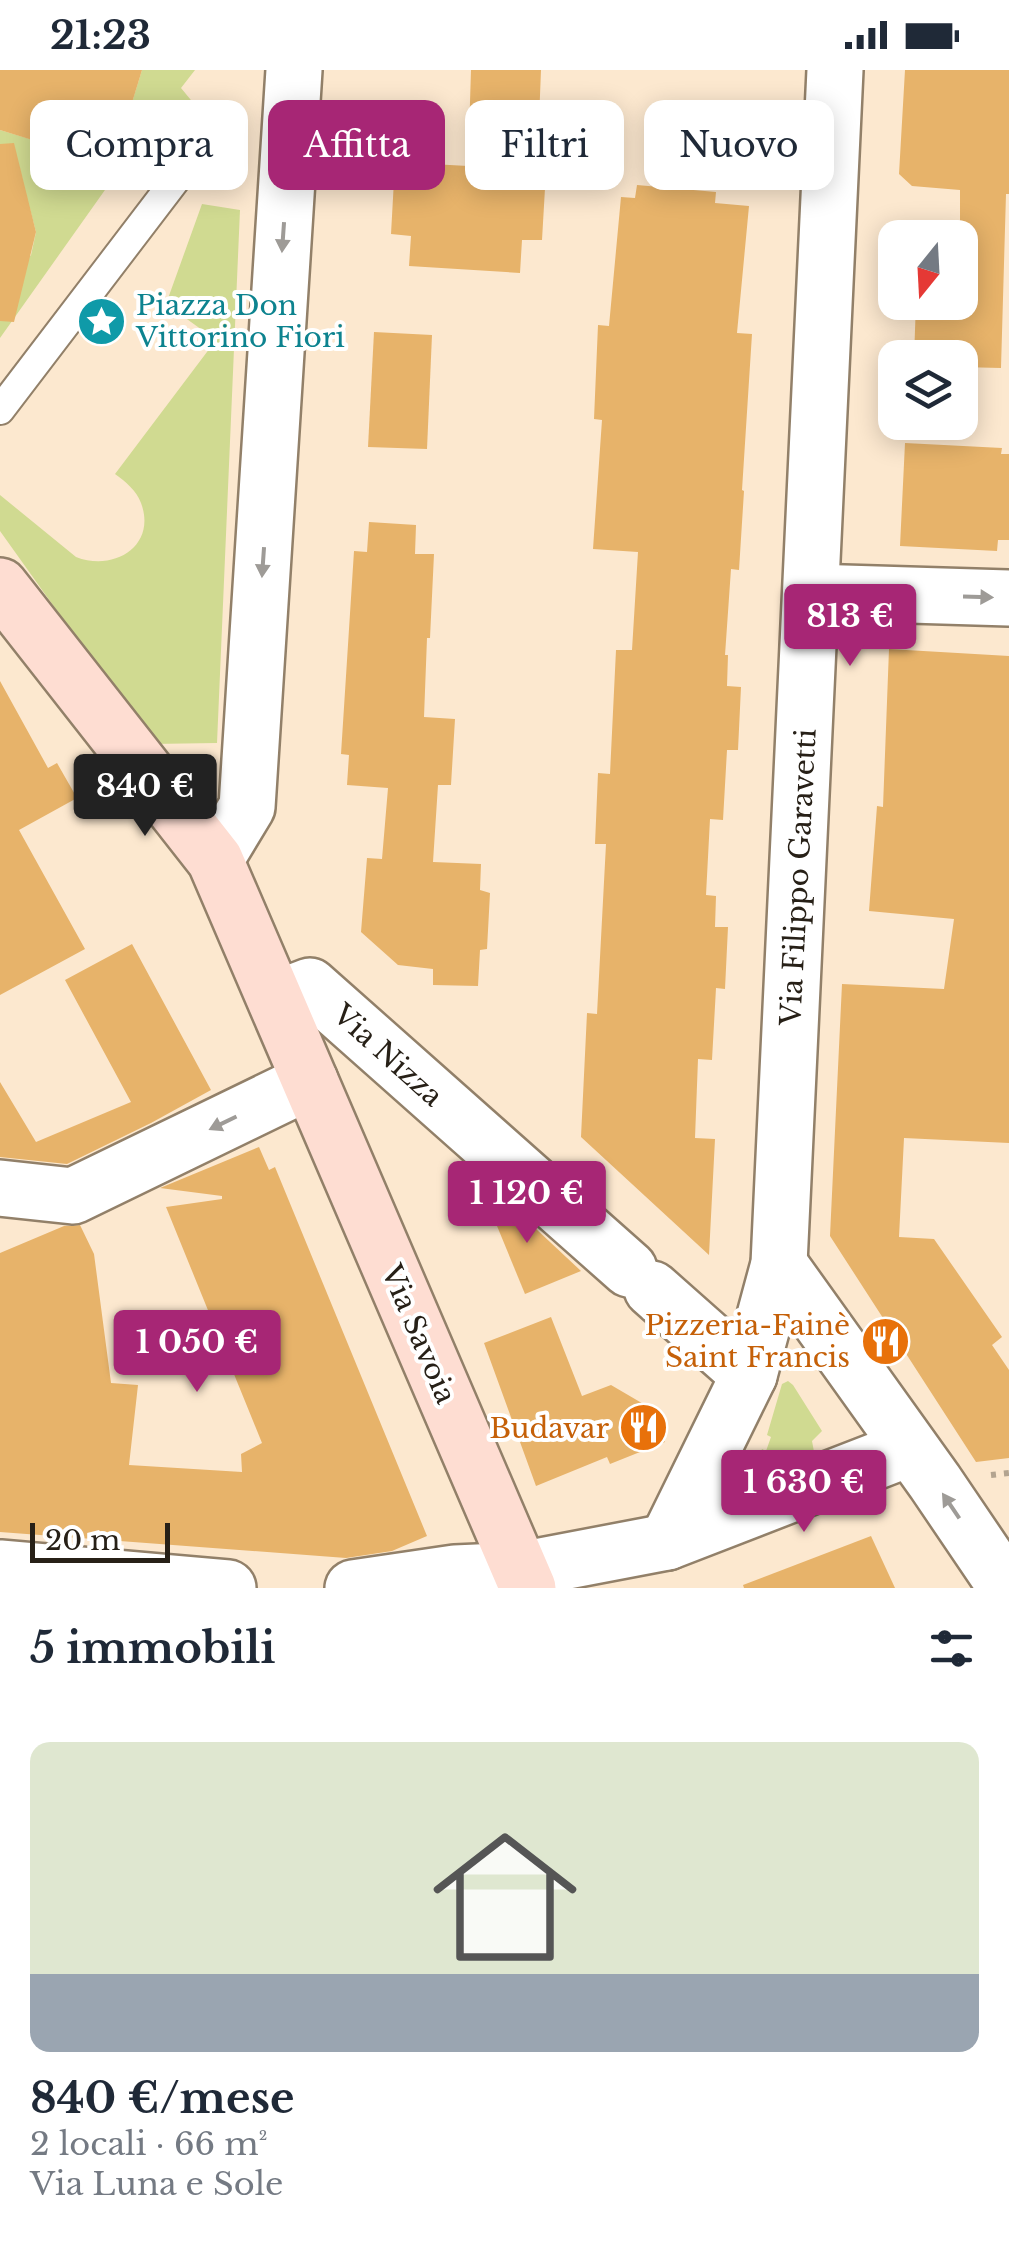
<!DOCTYPE html>
<html lang="it">
<head>
<meta charset="utf-8">
<style>
	:root { --surface:#fff; --page:#f6f6f7; --text:#1f2937; --muted:#747a83; --line:#e0e1e3; --accent:#a72675 }
	body { margin:0; font-family:"Libre Baskerville",serif; background:var(--page); color:var(--text); height:100vh; display:flex; flex-direction:column; font-size:38px; white-space:nowrap }
	* { box-sizing:border-box; margin:0 }
	p { font-size:32px; color:var(--muted) }
	.icon { flex:none; width:55px; height:55px; fill:none; stroke:currentColor; stroke-width:2; stroke-linecap:round; stroke-linejoin:round }
	.map { position:relative; height:1518px; overflow:hidden }
	.panel { display:flex; flex-direction:column; background:var(--surface); flex:1 }
	.panel>* { flex:none }
	.banner { position:absolute; left:30px; top:30px; width:950px; height:90px; display:flex; gap:20px }
	.needle { width:65px; rotate:198deg }
	.fabs { position:absolute; left:878px; top:150px; display:grid; gap:20px }
	.fabs a { display:grid; place-items:center; width:100px; height:100px; border-radius:20px; background:var(--surface); box-shadow:0 5px 25px #0003; font-size:50px }
	.scale { position:absolute; left:30px; bottom:25px; width:140px; box-sizing:border-box; padding-left:10px; border:5px solid #272017; border-top:0; font-size:28px; line-height:35px; white-space:nowrap; color:#272017; -webkit-text-stroke:8px #fff; paint-order:stroke }
	.price { position:absolute; translate:-50% -85px; padding:0 22px; border-radius:10px; background:var(--accent); color:#fff; font-size:32px; line-height:65px; filter:drop-shadow(0 2px 5px #0008) }
	.price::after { content:''; position:absolute; left:50%; top:60px; width:30px; height:22px; margin-left:-15px; background:inherit; clip-path:polygon(0 0,100% 0,50% 100%) }
	.price.current { background:#222; color:#fff }
	ul { padding:0; list-style:none }
	li { display:grid; align-content:center; gap:20px; height:530px; padding:0 30px }
	li+li { border-top:2px solid var(--line) }
	li span { display:grid; place-items:center; height:310px; border-radius:20px; color:#555 }
	li>.icon { margin-inline-start:auto }
	span .icon { width:180px; height:180px; fill:#fffc; stroke-width:1 }
	li b { font-size:42px }
	h2 { display:flex; justify-content:space-between; align-items:center; height:120px; padding:0 30px; font-size:42px }
	.chip { padding:0 35px; border-radius:20px; background:var(--surface); box-shadow:0 5px 25px #0003; font-size:35px; line-height:90px }
	.chip.current { background:var(--accent); color:#fff }
	.status { display:flex; justify-content:space-between; align-items:center; height:70px; padding:0 50px; background:var(--surface); direction:ltr }
	.status svg { height:28px; fill:currentColor }
	.map>svg:first-child { display:block }
</style>
</head>
<body>
<div class="status"><b>21:23</b><svg viewBox="0 0 49 12"><path d="M0 12V9h3v3zM5 12V6h3v6zM10 12V3h3v9zM15 12V0h3v12zM26 1h20v11H26zM47 4h2v5h-2z"/></svg></div>
<div class="map">
<svg width="1009" height="1518" viewBox="0 0 1009 1518">
	<rect width="100%" height="100%" fill="#fce8cf"/>
	<g fill="#d0da91">
		<path d="M 142,0 L 195,0 L 181,18 L 195,35 L 154,85 L 139,72 L 0,268 L 0,226 L 31,185 L 36,162 L 30,139 L 17,129 L 0,124 L 0,60 L 113,94 Z"/>
		<path d="M 202,134 L 240,140 L 217,673 L 152,674 L 0,461 L 0,425 L 76,487 C 114,502 157,476 141,433 C 136,420 126,412 115,404 L 216,270 L 166,234 Z"/>
		<path d="M 788,1311 L 793,1315 L 822,1361 L 812,1371 L 815,1387 L 748,1418 L 762,1379 L 766,1381 L 771,1367 L 767,1365 L 782,1314 Z"/>
	</g>
	<g fill="#e7b36a">
		<path d="M 0,0 L 142,0 L 113,95 L 0,60 Z"/>
		<path d="M 471,0 L 541,0 L 537,101 L 546,101 L 542,170 L 522,170 L 520,203 L 409,196 L 411,166 L 391,164 L 395,92 L 468,96 Z"/>
		<path d="M 905,0 L 1009,0 L 1009,124 L 1006,124 L 1001,298 L 960,297 L 960,288 L 914,288 L 916,232 L 960,232 L 960,120 L 912,116 L 899,104 Z"/>
		<path d="M 14,73 L 36,162 L 14,252 L 0,251 L 0,74 Z"/>
		<path d="M 637,115 L 716,122 L 715,133 L 749,136 L 737,263 L 752,264 L 742,420 L 744,421 L 739,500 L 731,499 L 725,585 L 728,585 L 727,616 L 741,617 L 738,680 L 727,680 L 723,750 L 710,749 L 706,825 L 716,826 L 715,857 L 728,857 L 725,919 L 716,918 L 712,990 L 698,989 L 695,1068 L 715,1069 L 709,1185 L 581,1067 L 587,943 L 597,944 L 606,774 L 595,774 L 598,703 L 610,704 L 616,580 L 632,580 L 638,482 L 593,479 L 602,350 L 594,349 L 598,255 L 609,256 L 621,127 L 635,128 Z"/>
		<path d="M 374,262 L 432,265 L 427,379 L 368,377 Z"/>
		<path d="M 905,373 L 1002,378 L 1001,384 L 1009,384 L 1009,470 L 998,470 L 997,481 L 900,476 Z"/>
		<path d="M 369,452 L 416,455 L 415,484 L 434,484 L 430,568 L 427,568 L 424,647 L 455,649 L 451,715 L 438,715 L 433,792 L 481,794 L 480,820 L 490,823 L 487,879 L 480,880 L 478,916 L 433,915 L 433,899 L 398,895 L 361,862 L 367,788 L 382,789 L 388,718 L 347,715 L 349,685 L 341,684 L 354,481 L 367,482 Z"/>
		<path d="M 889,579 L 1009,586 L 1009,1073 L 904,1068 L 899,1167 L 934,1169 L 1002,1267 L 992,1275 L 1009,1300 L 1009,1388 L 976,1392 L 830,1166 L 842,914 L 944,919 L 954,849 L 869,841 L 877,736 L 883,737 Z"/>
		<path d="M 0,611 L 48,698 L 57,693 L 77,728 L 19,760 L 85,879 L 0,925 Z"/>
		<path d="M 132,874 L 211,1020 L 151,1053 L 67,1094 L 0,1087 L 0,1012 L 36,1072 L 131,1032 L 65,910 Z"/>
		<path d="M 259,1077 L 269,1100 L 275,1097 L 427,1466 L 392,1481 L 346,1488 L 0,1462 L 0,1183 L 64,1156 L 80,1155 L 94,1184 L 111,1313 L 138,1315 L 129,1395 L 242,1402 L 241,1384 L 262,1373 L 166,1137 L 222,1129 L 222,1126 L 160,1118 Z"/>
		<path d="M 476,1105 L 506,1131 L 581,1201 L 525,1224 Z"/>
		<path d="M 551,1247 L 582,1326 L 611,1315 L 652,1339 L 665,1372 L 610,1394 L 607,1387 L 536,1416 L 484,1273 Z"/>
		<path d="M 871,1466 L 895,1518 L 744,1518 L 743,1515 Z"/>
	</g>
	<g fill="none" stroke-linecap="round" stroke-linejoin="round">
		<defs>
			<path id="lane" d="M 0,340 L 193,87"/>
			<g id="street">
				<path d="M 811,522 L 1009,528"/>
				<path d="M 215,790 L 247,737 L 294,0"/>
				<path d="M 276,929 L 310,916 L 629,1199"/>
				<path d="M 0,1118 L 73,1126 L 310,1011"/>
				<path d="M 779,1194 L 935,1412 L 998,1505 L 1003,1518"/>
				<path d="M 652,1219 L 749,1305"/>
				<path d="M 667,1472 L 749,1305 L 779,1194 L 835,0"/>
				<path d="M 0,1498 L 228,1518"/>
				<path d="M 353,1518 L 455,1503 L 520,1500 L 667,1472 L 910,1378"/>
			</g>
			<path id="secondary" d="M 0,516 L 215,790 L 528,1518"/>
		</defs>
		<use href="#lane" stroke="#928069" stroke-width="32"/>
		<use href="#street" stroke="#928069" stroke-width="60"/>
		<use href="#secondary" stroke="#928069" stroke-width="60"/>
		<g stroke="#b3a490" stroke-width="6" stroke-dasharray="5 8" stroke-linecap="butt">
			<path d="M 217,60 L 241,47"/>
			<path d="M 991,1405 L 1009,1403"/>
		</g>
		<use href="#lane" stroke="#fff" stroke-width="28"/>
		<use href="#street" stroke="#fff" stroke-width="55"/>
		<use href="#secondary" stroke="#feddd2" stroke-width="55"/>
	</g>
	<defs><path id="oneway-solid" d="M-6-.8H1V-3.2L6.5 0L1 3.2V.8H-6Z" transform="scale(2.5)"/></defs>
	<g fill="#9e9b97">
		<use href="#oneway-solid" transform="translate(283 167) rotate(94)"/>
		<use href="#oneway-solid" transform="translate(263 492) rotate(94)"/>
		<use href="#oneway-solid" transform="translate(978 527) rotate(2)"/>
		<use href="#oneway-solid" transform="translate(223 1053) rotate(154)"/>
		<use href="#oneway-solid" transform="translate(951 1436) rotate(-124)"/>
	</g>
	<defs>
		<symbol id="sight-disc" viewBox="-11 -11 22 22"><circle r="9.5" fill="#0f9aa8" stroke="#fff"/><path d="M0-6L1.8-2.2L6-1.7L2.9 1.2L3.7 5.4L0 3.3L-3.7 5.4L-2.9 1.2L-6-1.7L-1.8-2.2Z" fill="#fff"/></symbol>
		<symbol id="restaurant-disc" viewBox="-11 -11 22 22"><circle r="9.5" fill="#e8710a" stroke="#fff"/><path d="M-5-6h1v4h1v-4h1v4h1v-4h1v5L-1.5 .5V6h-2V.5L-5-1ZM5-6V6H3V1.5H1.5Q1.5-4 5-6Z" fill="#fff"/></symbol>
	</defs>
	<g fill-rule="evenodd">
		<use href="#sight-disc" x="74" y="224" width="55" height="55"/>
		<use href="#restaurant-disc" x="858" y="1244" width="55" height="55"/>
		<use href="#restaurant-disc" x="616" y="1330" width="55" height="55"/>
	</g>
	<g text-anchor="middle" stroke-width="8" stroke-linejoin="round" paint-order="stroke">
		<g font-size="28" fill="#0d838f" stroke="#fff" text-anchor="start">
			<text x="136" y="245">Piazza Don<tspan x="136" dy="32">Vittorino Fiori</tspan></text>
		</g>
		<g font-size="28" fill="#272017" stroke="#fff">
			<text transform="translate(798 807) rotate(-87)" y="10">Via Filippo Garavetti</text>
			<text transform="translate(388 985) rotate(42)" y="10">Via Nizza</text>
			<text transform="translate(419 1264) rotate(67)" y="10">Via Savoia</text>
		</g>
		<g font-size="28" fill="#c56008" stroke="#fff" text-anchor="end">
			<text x="850" y="1265">Pizzeria-Fainè<tspan x="850" dy="32">Saint Francis</tspan></text>
			<text x="609" y="1368">Budavar</text>
		</g>
	</g>
</svg>
<div class="fabs">
<a><svg class="needle" viewBox="-14 -14 28 28"><path d="M0-13l5 13h-10z" fill="#e53935"/><path d="M0 13l5-13h-10z" fill="#747a83"/></svg></a>
<a><svg class="icon" aria-label="layers" viewBox="0 0 24 24"><path d="M12 4l9 5-9 5-9-5zM3 14l9 5 9-5"/></svg></a>
</div>
<div class="scale">20 m</div>
<b class="price" style="left:850px;top:599px">813 €</b>
<b class="price current" style="left:145px;top:769px">840 €</b>
<b class="price" style="left:527px;top:1176px">1 120 €</b>
<b class="price" style="left:197px;top:1325px">1 050 €</b>
<b class="price" style="left:804px;top:1465px">1 630 €</b>
<div class="banner">
<a class="chip">Compra</a>
<a class="chip current">Affitta</a>
<a class="chip">Filtri</a>
<a class="chip">Nuovo</a>
</div>
</div>
<section class="panel">
<h2>5 immobili<svg class="icon" aria-label="filters" viewBox="0 0 24 24"><path d="M4 7h16M4 17h16"/><circle cx="9" cy="7" r="2"/><circle cx="15" cy="17" r="2"/></svg></h2>
<ul>
<li><span style="background:linear-gradient(#dfe7d0 75%,#9aa5b1 0)"><svg class="icon" aria-label="home" viewBox="0 0 24 24"><path d="M3 11l9-7 9 7M6 9v11h12V9"/></svg></span><div><b>840 €/mese</b><p>2 locali · 66 m²</p><p>Via Luna e Sole</p></div></li>
</ul>
</section>
</body>
</html>
